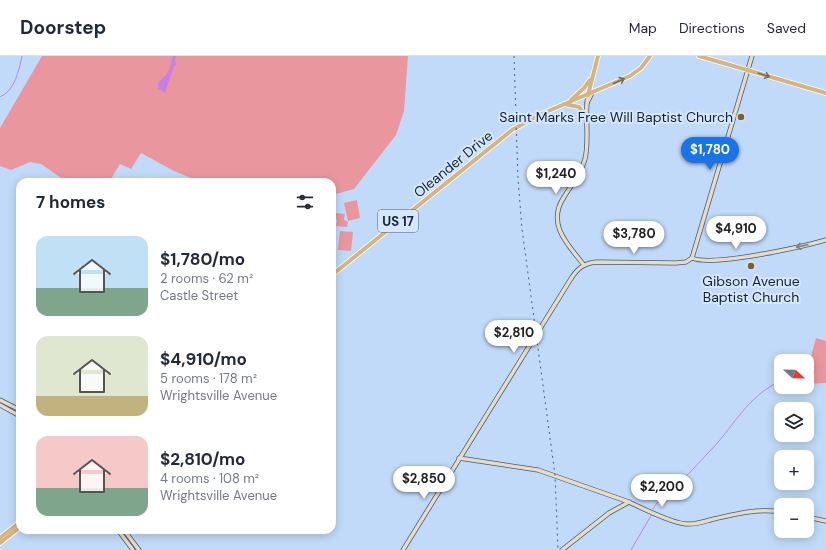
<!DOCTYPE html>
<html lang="en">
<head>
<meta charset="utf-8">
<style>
	:root { --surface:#fff; --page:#f6f6f7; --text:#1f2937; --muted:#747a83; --line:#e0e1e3; --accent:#1a73e8 }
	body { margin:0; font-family:"DM Sans",sans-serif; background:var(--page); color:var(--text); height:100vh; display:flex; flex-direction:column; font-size:15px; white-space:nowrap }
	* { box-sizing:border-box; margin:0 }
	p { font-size:13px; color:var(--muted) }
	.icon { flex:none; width:22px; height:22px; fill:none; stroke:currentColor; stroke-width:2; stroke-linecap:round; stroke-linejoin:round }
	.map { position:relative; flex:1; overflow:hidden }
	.drawer { position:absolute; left:16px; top:122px; width:320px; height:356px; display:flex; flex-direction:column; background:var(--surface); border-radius:12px; box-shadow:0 2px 10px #0003 }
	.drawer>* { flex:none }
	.needle { width:26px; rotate:112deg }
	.fabs { position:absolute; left:774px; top:298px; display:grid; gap:8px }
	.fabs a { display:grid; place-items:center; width:40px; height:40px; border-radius:8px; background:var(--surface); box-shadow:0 2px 10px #0003; font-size:20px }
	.price { position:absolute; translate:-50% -34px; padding:0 9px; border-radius:14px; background:#fff; color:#222; font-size:13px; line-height:26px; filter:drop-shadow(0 1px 2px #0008) }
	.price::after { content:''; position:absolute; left:50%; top:24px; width:12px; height:9px; margin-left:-6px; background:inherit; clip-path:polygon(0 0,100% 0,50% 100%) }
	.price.selected { background:var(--accent); color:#fff }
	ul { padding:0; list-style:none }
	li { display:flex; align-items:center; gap:12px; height:100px; padding:0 20px }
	li span { display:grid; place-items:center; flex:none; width:112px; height:80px; border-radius:12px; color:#555 }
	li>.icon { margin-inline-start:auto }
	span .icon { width:48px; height:48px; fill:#fffc; stroke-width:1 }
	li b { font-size:17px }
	h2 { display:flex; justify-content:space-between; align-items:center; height:48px; padding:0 20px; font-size:17px }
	header { display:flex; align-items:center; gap:24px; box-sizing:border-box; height:56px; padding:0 20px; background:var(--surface); border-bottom:1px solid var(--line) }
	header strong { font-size:19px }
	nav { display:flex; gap:22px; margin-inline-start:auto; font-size:14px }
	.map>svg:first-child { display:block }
</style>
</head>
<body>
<header>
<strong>Doorstep</strong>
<nav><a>Map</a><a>Directions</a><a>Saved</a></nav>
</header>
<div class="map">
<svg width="826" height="494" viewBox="0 0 826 494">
	<rect width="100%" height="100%" fill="#c1daf9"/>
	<g fill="#ea969e">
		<path d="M 42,0 L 408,0 L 404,55 L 396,79 L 354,133 L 332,139 L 332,126 L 201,126 L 174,115 L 141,97 L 131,113 L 120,108 L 109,126 L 67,126 L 41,108 L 30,106 L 11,114 L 0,110 L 0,72 Z"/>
		<path d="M 357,144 L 360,162 L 348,165 L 344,147 Z"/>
		<path d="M 335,157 L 345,158 L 344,164 L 348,166 L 347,171 L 336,170 L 337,164 L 334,162 Z"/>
		<path d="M 340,175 L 353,176 L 351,195 L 338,194 Z"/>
		<path d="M 816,282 L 826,285 L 826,327 L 807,328 L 807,315 Z"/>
	</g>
	<path fill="#c580e7" d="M 173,0 L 176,0 L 175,5 L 176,9 L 174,10 L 165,37 L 158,32 C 157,24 165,22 168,16 C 171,12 171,5 173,0 Z"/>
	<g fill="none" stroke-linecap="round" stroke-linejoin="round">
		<g stroke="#c580e7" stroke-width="1">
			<path d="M 0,41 C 15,35 19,14 22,0"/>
			<path d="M 653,453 C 657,445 664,442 670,436 C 683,424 695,411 707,398 C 732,374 747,339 781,325"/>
			<path d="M 631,494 L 652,458"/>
		</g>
		<defs>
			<g id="secondary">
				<path d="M 587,47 L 592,37"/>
				<path d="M 692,202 L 752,0"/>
				<path d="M 692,202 C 712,211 802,191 826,184"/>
				<path d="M 584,209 C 568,189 546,168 564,141 C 572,128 581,118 585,103 C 590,82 584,60 588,39"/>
				<path d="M 0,344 L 20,354"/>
				<path d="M 0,349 L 20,360"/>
				<path d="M 459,402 L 538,414 L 629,446"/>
				<path d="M 807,461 L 826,465"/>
				<path d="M 118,474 L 133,494"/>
				<path d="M 124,474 L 139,494"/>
				<path d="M 403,494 L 572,221 C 579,211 585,207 597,206 L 676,207 L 686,206 L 692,202"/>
				<path d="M 562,494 L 609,457 L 629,446 C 644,453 671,467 686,468 C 696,469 705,465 714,463 C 736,458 758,452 781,456"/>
			</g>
			<g id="primary">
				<path d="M 699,0 L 826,37"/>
				<path d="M 588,39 L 598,0"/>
				<path d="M 571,44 L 584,32 L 590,24"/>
				<path d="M 564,48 L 579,51 L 586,60"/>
				<path d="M 332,219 L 512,74 L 539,59 L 630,20 L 641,12 L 650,0"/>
				<path d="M 0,482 L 20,466"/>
				<path d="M 0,487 L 20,471"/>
			</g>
		</defs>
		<use href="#secondary" stroke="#385d8a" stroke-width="5"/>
		<use href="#primary" stroke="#fff" stroke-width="5.5"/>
		<use href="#secondary" stroke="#eadac0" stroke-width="3.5"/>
		<use href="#primary" stroke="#d5b482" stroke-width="4"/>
		<path stroke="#4c5f76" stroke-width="1" stroke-dasharray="2 4" stroke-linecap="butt" d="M 514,0 L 518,123 L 522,173 L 555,419 L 558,494"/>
	</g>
	<defs><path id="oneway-shaft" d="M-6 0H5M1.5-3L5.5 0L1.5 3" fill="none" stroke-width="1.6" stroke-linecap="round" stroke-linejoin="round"/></defs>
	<g stroke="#746c5c">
		<use href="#oneway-shaft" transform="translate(764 19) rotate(18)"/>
		<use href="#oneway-shaft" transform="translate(619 25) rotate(-24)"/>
	</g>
	<use stroke="#7f7f7c" href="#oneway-shaft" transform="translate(802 190) rotate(168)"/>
	<g fill="#7d5d32" stroke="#d6e7fc" stroke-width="1.5">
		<circle cx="741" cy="61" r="4"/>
		<circle cx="751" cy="210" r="4"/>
	</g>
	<g text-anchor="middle" stroke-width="4" stroke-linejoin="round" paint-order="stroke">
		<rect fill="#d6e7fc" stroke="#4e5e72" stroke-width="1" x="378" y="154" width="40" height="22" rx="3"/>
		<g font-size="13" font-weight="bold" fill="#142437">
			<text x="398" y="170">US 17</text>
		</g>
		<g font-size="14" fill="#142437" stroke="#d6e7fc" text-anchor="end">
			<text x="733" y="66">Saint Marks Free Will Baptist Church</text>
			<text x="751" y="230" text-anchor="middle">Gibson Avenue<tspan x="751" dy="16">Baptist Church</tspan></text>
		</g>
		<g font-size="14" fill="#142437" stroke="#d6e7fc">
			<text transform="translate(453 108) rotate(-39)" y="5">Oleander Drive</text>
		</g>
	</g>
</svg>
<div class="fabs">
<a><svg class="needle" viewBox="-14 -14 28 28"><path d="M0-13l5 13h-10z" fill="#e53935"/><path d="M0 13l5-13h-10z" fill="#747a83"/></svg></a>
<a><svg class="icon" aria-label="layers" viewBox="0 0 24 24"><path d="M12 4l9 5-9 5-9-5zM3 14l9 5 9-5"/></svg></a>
<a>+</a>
<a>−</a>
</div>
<b class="price selected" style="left:710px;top:115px">$1,780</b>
<b class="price" style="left:556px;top:139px">$1,240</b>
<b class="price" style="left:736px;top:194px">$4,910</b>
<b class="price" style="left:634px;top:199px">$3,780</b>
<b class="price" style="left:514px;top:298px">$2,810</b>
<b class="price" style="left:424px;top:444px">$2,850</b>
<b class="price" style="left:662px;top:452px">$2,200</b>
<section class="drawer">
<h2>7 homes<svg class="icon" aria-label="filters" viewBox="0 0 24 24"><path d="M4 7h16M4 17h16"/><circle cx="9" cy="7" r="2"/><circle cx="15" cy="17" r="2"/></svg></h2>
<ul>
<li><span style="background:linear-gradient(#bfe0f5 65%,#7fa58c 0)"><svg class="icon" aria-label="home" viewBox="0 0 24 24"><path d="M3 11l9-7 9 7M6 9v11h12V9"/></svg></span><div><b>$1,780/mo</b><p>2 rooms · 62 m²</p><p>Castle Street</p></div></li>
<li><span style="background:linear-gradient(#dfe7d0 75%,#c2b280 0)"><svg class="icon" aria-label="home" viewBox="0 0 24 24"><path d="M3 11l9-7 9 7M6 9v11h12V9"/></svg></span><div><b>$4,910/mo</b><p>5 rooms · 178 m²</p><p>Wrightsville Avenue</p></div></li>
<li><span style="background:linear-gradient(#f6c9c9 65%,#7fa58c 0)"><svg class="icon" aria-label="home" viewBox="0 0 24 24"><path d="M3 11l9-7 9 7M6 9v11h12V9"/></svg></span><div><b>$2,810/mo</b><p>4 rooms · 108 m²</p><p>Wrightsville Avenue</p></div></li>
</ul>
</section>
</div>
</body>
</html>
